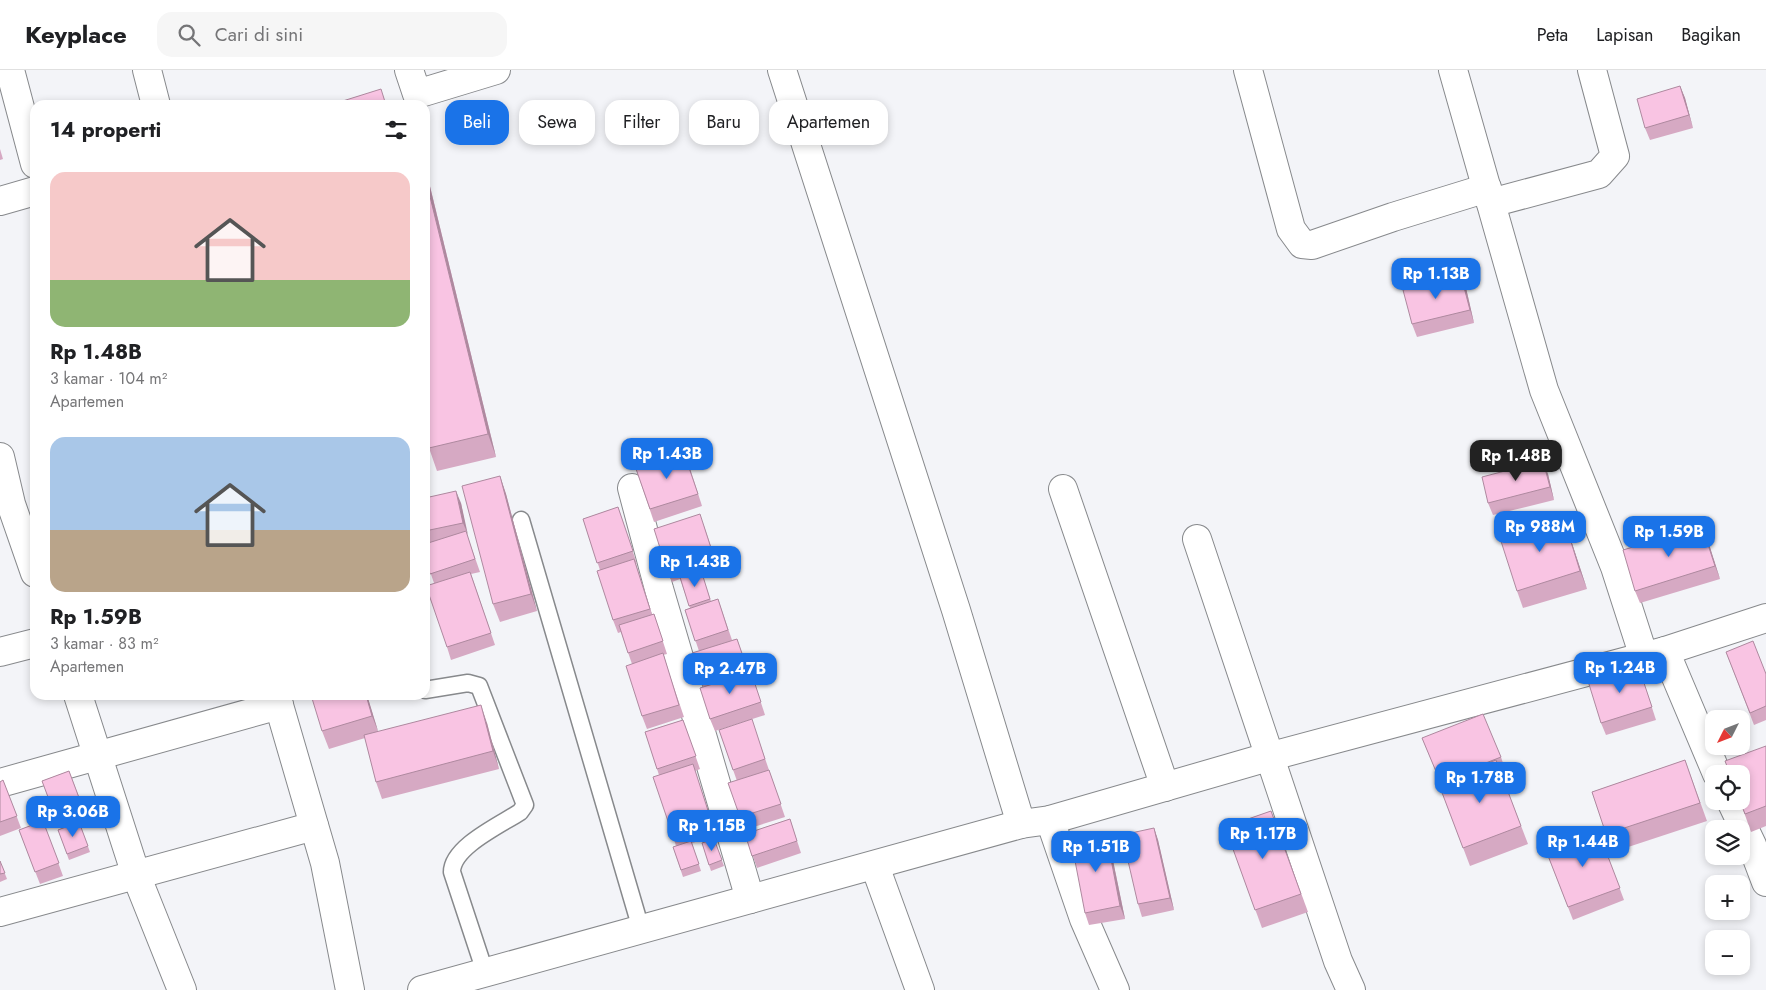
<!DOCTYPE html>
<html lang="id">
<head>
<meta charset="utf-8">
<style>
	:root { --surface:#fff; --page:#f6f6f6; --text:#202124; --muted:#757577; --line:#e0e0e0; --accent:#1a73e8 }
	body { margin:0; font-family:Jost,sans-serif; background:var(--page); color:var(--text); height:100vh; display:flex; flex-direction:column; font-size:19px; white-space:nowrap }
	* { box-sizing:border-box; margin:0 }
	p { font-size:16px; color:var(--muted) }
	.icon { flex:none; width:28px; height:28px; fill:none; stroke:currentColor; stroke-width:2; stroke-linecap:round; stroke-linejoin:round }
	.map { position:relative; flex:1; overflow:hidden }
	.panel { position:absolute; left:30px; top:30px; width:400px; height:600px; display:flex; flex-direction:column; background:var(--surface); border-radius:15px; box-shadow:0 2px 8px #0003 }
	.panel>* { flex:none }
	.banner { position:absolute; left:445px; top:30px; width:475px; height:45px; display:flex; gap:10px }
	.needle { width:32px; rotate:228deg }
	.tools { position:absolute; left:1705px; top:640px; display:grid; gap:10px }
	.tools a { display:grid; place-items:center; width:45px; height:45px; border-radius:10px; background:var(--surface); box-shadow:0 2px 8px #0003; font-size:25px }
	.price { position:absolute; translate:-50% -42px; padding:0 11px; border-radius:10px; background:var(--accent); color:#fff; font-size:16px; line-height:32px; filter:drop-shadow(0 1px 2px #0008) }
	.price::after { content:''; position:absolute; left:50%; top:30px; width:15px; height:11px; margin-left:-8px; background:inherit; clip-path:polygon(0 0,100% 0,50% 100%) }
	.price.active { background:#222; color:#fff }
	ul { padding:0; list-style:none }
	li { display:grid; align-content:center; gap:10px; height:265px; padding:0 20px }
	li span { display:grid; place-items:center; height:155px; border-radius:15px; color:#555 }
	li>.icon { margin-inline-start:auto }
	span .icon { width:90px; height:90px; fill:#fffc; stroke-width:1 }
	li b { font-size:21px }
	h2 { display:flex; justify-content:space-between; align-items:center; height:60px; padding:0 20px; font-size:21px }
	.tag { padding:0 18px; border-radius:15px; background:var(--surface); box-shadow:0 2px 8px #0003; font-size:18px; line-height:45px }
	.tag.active { background:var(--accent); color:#fff }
	header { display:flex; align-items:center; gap:30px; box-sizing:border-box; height:70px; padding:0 25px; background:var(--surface); border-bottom:1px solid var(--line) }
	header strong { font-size:24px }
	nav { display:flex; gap:28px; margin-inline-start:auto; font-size:18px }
	.search { width:350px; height:45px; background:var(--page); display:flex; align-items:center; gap:12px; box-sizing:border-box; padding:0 18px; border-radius:15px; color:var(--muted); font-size:19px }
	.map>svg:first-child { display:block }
</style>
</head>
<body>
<header>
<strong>Keyplace</strong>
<div class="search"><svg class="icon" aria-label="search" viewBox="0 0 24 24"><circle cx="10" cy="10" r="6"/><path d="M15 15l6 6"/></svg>Cari di sini</div>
<nav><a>Peta</a><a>Lapisan</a><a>Bagikan</a></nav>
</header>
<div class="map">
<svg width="1766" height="920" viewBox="0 0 1766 920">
	<rect width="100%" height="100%" fill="#f3f4f8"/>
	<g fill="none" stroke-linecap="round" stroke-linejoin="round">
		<defs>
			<g id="service">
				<path d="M 521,450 L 641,859"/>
				<path d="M 425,620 L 468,613 L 479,616 L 525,735 L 520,742 C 500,755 452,777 452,802 L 485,902"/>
			</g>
			<g id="minor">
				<path d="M 10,0 L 35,94"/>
				<path d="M 147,0 L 156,35"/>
				<path d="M 409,0 L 417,24 L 496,0"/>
				<path d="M 782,0 L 956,540 L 1021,754"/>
				<path d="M 1248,0 L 1291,159 L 1302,174 L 1312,175 L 1393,147 L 1487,118"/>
				<path d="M 1453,0 L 1544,320 L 1615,497 L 1644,587"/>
				<path d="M 0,131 L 35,121"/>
				<path d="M 1491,133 L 1599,104 L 1615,86 L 1592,0"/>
				<path d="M 0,387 L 11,434 L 35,503"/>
				<path d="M 632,418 L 659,519 L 750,829"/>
				<path d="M 1063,419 L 1165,717"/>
				<path d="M 1197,469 L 1338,891 L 1351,920"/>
				<path d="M 1665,581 L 1717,704"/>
				<path d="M 0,582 L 35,573"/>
				<path d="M 78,625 L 136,805 L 182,920"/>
				<path d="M 276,625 L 325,793 L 350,920"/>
				<path d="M 0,713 L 279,635"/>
				<path d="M 1731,731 L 1752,775 L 1766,812"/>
				<path d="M 1050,750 L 1084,849 L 1115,920"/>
				<path d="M 875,796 L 920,920"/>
				<path d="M 0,842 L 314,756"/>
				<path d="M 422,920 L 1021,754 L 1050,750 L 1268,687 L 1665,581 L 1766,548"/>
			</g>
		</defs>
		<use href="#service" stroke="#87898c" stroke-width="19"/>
		<use href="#minor" stroke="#87898c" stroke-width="30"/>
		<use href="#service" stroke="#fff" stroke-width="16"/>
		<use href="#minor" stroke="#fff" stroke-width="28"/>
	</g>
	<g fill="#d6a9c3">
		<path d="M 1680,16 L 1685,28 L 1693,58 L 1650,70 L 1645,58 Z"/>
		<path d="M 0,79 L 3,89 L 0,90 Z"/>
		<path d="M 425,96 L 496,387 L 437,401 L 429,378 L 425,362 Z"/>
		<path d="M 1461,206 L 1466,218 L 1474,253 L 1417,267 L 1412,254 Z"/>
		<path d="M 688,392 L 702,436 L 654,452 L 635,396 Z"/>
		<path d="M 1548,404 L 1554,430 L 1493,445 L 1488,433 Z"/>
		<path d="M 500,406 L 506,424 L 537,541 L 500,552 L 493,534 Z"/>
		<path d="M 425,428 L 461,433 L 467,465 L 480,502 L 471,504 L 495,575 L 451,590 L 447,577 L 434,513 L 425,487 Z"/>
		<path d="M 618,437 L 637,494 L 636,494 L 652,544 L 654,544 L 667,584 L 663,585 L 684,647 L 647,659 L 642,646 L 632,594 L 621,562 L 618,563 L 613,550 L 600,500 L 583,449 Z"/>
		<path d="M 1563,446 L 1587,519 L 1523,538 L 1517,521 Z"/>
		<path d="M 704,456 L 718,497 L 701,502 L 711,531 L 718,529 L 732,570 L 737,569 L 749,603 L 751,602 L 765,645 L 715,661 L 710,649 L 703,617 L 692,583 L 699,581 L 685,540 L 690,538 L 680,509 L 672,512 L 667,500 Z"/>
		<path d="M 1707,468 L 1720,509 L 1640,533 L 1635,521 Z"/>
		<path d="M 1726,582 L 1766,604 L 1766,650 L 1754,655 Z"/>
		<path d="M 1642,607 L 1656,650 L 1606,665 L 1601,653 Z"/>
		<path d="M 367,625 L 378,662 L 487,653 L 499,699 L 382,729 L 376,712 L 365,668 L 329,679 L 322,661 Z"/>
		<path d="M 683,650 L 700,699 L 695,701 L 717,766 L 692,773 L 701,801 L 683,807 L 673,777 L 676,776 L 673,766 L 659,705 L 645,662 Z"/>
		<path d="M 719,660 L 756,662 L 785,747 L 744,760 L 740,747 L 737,711 Z"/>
		<path d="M 1422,668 L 1501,687 L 1505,699 L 1500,701 L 1528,774 L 1470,796 L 1438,712 L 1440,711 Z"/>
		<path d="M 1766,676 L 1766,756 L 1751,762 L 1740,731 Z"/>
		<path d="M 1685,690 L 1707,751 L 1613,782 L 1592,722 Z"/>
		<path d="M 69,701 L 86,745 L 58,755 L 42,711 Z"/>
		<path d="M 3,710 L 21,758 L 0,766 L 0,712 Z"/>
		<path d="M 1271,741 L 1308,842 L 1262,858 L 1225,757 Z"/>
		<path d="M 790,749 L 801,783 L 757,798 L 745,764 Z"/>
		<path d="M 43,751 L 63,806 L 40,814 L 19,760 Z"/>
		<path d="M 79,752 L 90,782 L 69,790 L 58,760 Z"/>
		<path d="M 1154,758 L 1158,770 L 1174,840 L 1142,847 L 1138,834 Z"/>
		<path d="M 1597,758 L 1624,830 L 1573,850 L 1545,778 Z"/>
		<path d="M 714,769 L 724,796 L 711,801 L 702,773 Z"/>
		<path d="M 1110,776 L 1125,849 L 1089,855 L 1085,843 Z"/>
		<path d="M 0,791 L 7,809 L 0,812 Z"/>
	</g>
	<g fill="#ae899f">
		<path d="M 1680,16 L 1685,28 L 1693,58 L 1689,45 Z"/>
		<path d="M 425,96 L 496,387 L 488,364 L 425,106 Z"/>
		<path d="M 1461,206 L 1466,218 L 1474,253 L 1470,240 Z"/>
		<path d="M 1543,391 L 1548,404 L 1554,430 L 1550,417 Z"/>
		<path d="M 500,406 L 506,424 L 537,541 L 531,524 Z"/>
		<path d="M 456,421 L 461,433 L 468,465 L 463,453 Z"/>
		<path d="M 1563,446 L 1569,464 L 1587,519 L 1580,501 Z"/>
		<path d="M 1702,456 L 1707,468 L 1720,509 L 1715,496 Z"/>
		<path d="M 366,625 L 367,625 L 379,664 L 372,646 Z"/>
		<path d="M 481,635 L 487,653 L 499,699 L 493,681 Z"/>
		<path d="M 1154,758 L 1158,770 L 1174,840 L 1170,828 Z"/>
		<path d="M 1106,763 L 1110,776 L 1125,849 L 1120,836 Z"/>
	</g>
	<g fill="#f9c4e3" stroke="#ae899f">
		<path d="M 1680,16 L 1689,45 L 1645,58 L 1637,29 Z"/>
		<path d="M 381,19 L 386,35 L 330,35 Z"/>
		<path d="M 425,106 L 488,364 L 429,378 L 425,362 Z"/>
		<path d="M 1461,206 L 1470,240 L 1412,254 L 1403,220 Z"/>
		<path d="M 683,380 L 698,424 L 650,439 L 635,396 Z"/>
		<path d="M 1543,391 L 1550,417 L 1488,433 L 1482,407 Z"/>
		<path d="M 500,406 L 531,524 L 493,534 L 462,416 Z"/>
		<path d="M 456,421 L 463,453 L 425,461 L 425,428 Z"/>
		<path d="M 618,437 L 633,481 L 597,493 L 583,449 Z"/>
		<path d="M 700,444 L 713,484 L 667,500 L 654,459 Z"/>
		<path d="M 1563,446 L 1580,501 L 1517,521 L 1499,465 Z"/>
		<path d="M 1702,456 L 1715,496 L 1635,521 L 1623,480 Z"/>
		<path d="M 466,461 L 475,489 L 430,504 L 425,487 L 425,474 Z"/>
		<path d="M 634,489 L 650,539 L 613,550 L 597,501 Z"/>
		<path d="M 701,500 L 710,529 L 689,536 L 680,507 Z"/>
		<path d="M 470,502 L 491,563 L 447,577 L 426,516 Z"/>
		<path d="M 718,529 L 728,560 L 695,571 L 685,540 Z"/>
		<path d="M 654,544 L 663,571 L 628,583 L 619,555 Z"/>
		<path d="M 737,569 L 746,595 L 701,610 L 692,583 Z"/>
		<path d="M 1753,571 L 1766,604 L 1766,636 L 1750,643 L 1726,582 Z"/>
		<path d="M 663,583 L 679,635 L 642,646 L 626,596 Z"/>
		<path d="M 1638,595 L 1652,637 L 1601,653 L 1588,611 Z"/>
		<path d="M 751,602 L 761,632 L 710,649 L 700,618 Z"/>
		<path d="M 311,625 L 366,625 L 372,646 L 322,661 Z"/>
		<path d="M 481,635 L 493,681 L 376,712 L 364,665 Z"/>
		<path d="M 1483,644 L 1501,687 L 1440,711 L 1422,668 Z"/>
		<path d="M 752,649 L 765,689 L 733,700 L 719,660 Z"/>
		<path d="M 683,650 L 696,686 L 657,699 L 645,662 Z"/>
		<path d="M 1766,676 L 1766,736 L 1745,744 L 1740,731 L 1741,731 L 1741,704 L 1730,704 L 1725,691 Z"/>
		<path d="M 1496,690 L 1521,756 L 1463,778 L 1438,712 Z"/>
		<path d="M 1685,690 L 1700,733 L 1606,764 L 1592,722 Z"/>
		<path d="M 693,694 L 712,753 L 673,766 L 653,707 Z"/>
		<path d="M 769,700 L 781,734 L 740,747 L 728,713 Z"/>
		<path d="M 69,701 L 81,733 L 54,743 L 42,711 Z"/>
		<path d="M 3,710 L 17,746 L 0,752 L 0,712 Z"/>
		<path d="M 1271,741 L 1301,824 L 1255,840 L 1225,757 Z"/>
		<path d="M 790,749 L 797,771 L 752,786 L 745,764 Z"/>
		<path d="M 43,751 L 59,793 L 35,802 L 19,760 Z"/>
		<path d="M 79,752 L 88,776 L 67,784 L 58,760 Z"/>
		<path d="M 1154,758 L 1170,828 L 1138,834 L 1122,765 Z"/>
		<path d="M 1597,758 L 1620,818 L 1568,837 L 1545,778 Z"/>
		<path d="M 1106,763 L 1120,836 L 1085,843 L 1071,770 Z"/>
		<path d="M 714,769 L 722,790 L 709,795 L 702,773 Z"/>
		<path d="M 691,771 L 699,794 L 681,800 L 673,777 Z"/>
		<path d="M 0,791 L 5,803 L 0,804 Z"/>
	</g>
</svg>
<div class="tools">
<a><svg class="needle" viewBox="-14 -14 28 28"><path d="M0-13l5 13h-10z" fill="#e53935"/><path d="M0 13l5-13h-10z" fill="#757577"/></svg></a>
<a><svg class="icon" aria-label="locate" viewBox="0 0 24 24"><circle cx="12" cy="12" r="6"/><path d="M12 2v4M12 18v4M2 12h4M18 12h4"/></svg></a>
<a><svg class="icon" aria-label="layers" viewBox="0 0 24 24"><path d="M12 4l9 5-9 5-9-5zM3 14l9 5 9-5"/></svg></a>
<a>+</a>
<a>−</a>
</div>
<b class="price" style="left:1436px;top:230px">Rp 1.13B</b>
<b class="price" style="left:667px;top:410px">Rp 1.43B</b>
<b class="price active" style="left:1516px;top:412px">Rp 1.48B</b>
<b class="price" style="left:1540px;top:483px">Rp 988M</b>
<b class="price" style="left:1669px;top:488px">Rp 1.59B</b>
<b class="price" style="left:695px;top:518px">Rp 1.43B</b>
<b class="price" style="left:1620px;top:624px">Rp 1.24B</b>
<b class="price" style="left:730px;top:625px">Rp 2.47B</b>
<b class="price" style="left:1480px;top:734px">Rp 1.78B</b>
<b class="price" style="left:73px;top:768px">Rp 3.06B</b>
<b class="price" style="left:712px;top:782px">Rp 1.15B</b>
<b class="price" style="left:1263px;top:790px">Rp 1.17B</b>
<b class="price" style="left:1583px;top:798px">Rp 1.44B</b>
<b class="price" style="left:1096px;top:803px">Rp 1.51B</b>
<div class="banner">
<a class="tag active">Beli</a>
<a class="tag">Sewa</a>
<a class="tag">Filter</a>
<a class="tag">Baru</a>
<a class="tag">Apartemen</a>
</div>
<section class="panel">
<h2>14 properti<svg class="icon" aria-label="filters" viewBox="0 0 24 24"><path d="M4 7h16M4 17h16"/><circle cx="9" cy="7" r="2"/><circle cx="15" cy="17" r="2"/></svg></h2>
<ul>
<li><span style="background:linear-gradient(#f6c9c9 70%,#8fb573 0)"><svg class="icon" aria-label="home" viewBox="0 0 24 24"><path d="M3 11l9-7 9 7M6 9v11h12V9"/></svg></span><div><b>Rp 1.48B</b><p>3 kamar · 104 m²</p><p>Apartemen</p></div></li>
<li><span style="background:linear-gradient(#a9c7e8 60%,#b9a48a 0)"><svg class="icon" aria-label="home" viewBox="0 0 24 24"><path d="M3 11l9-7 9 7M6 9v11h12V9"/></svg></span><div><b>Rp 1.59B</b><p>3 kamar · 83 m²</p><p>Apartemen</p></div></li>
</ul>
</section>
</div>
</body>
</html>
